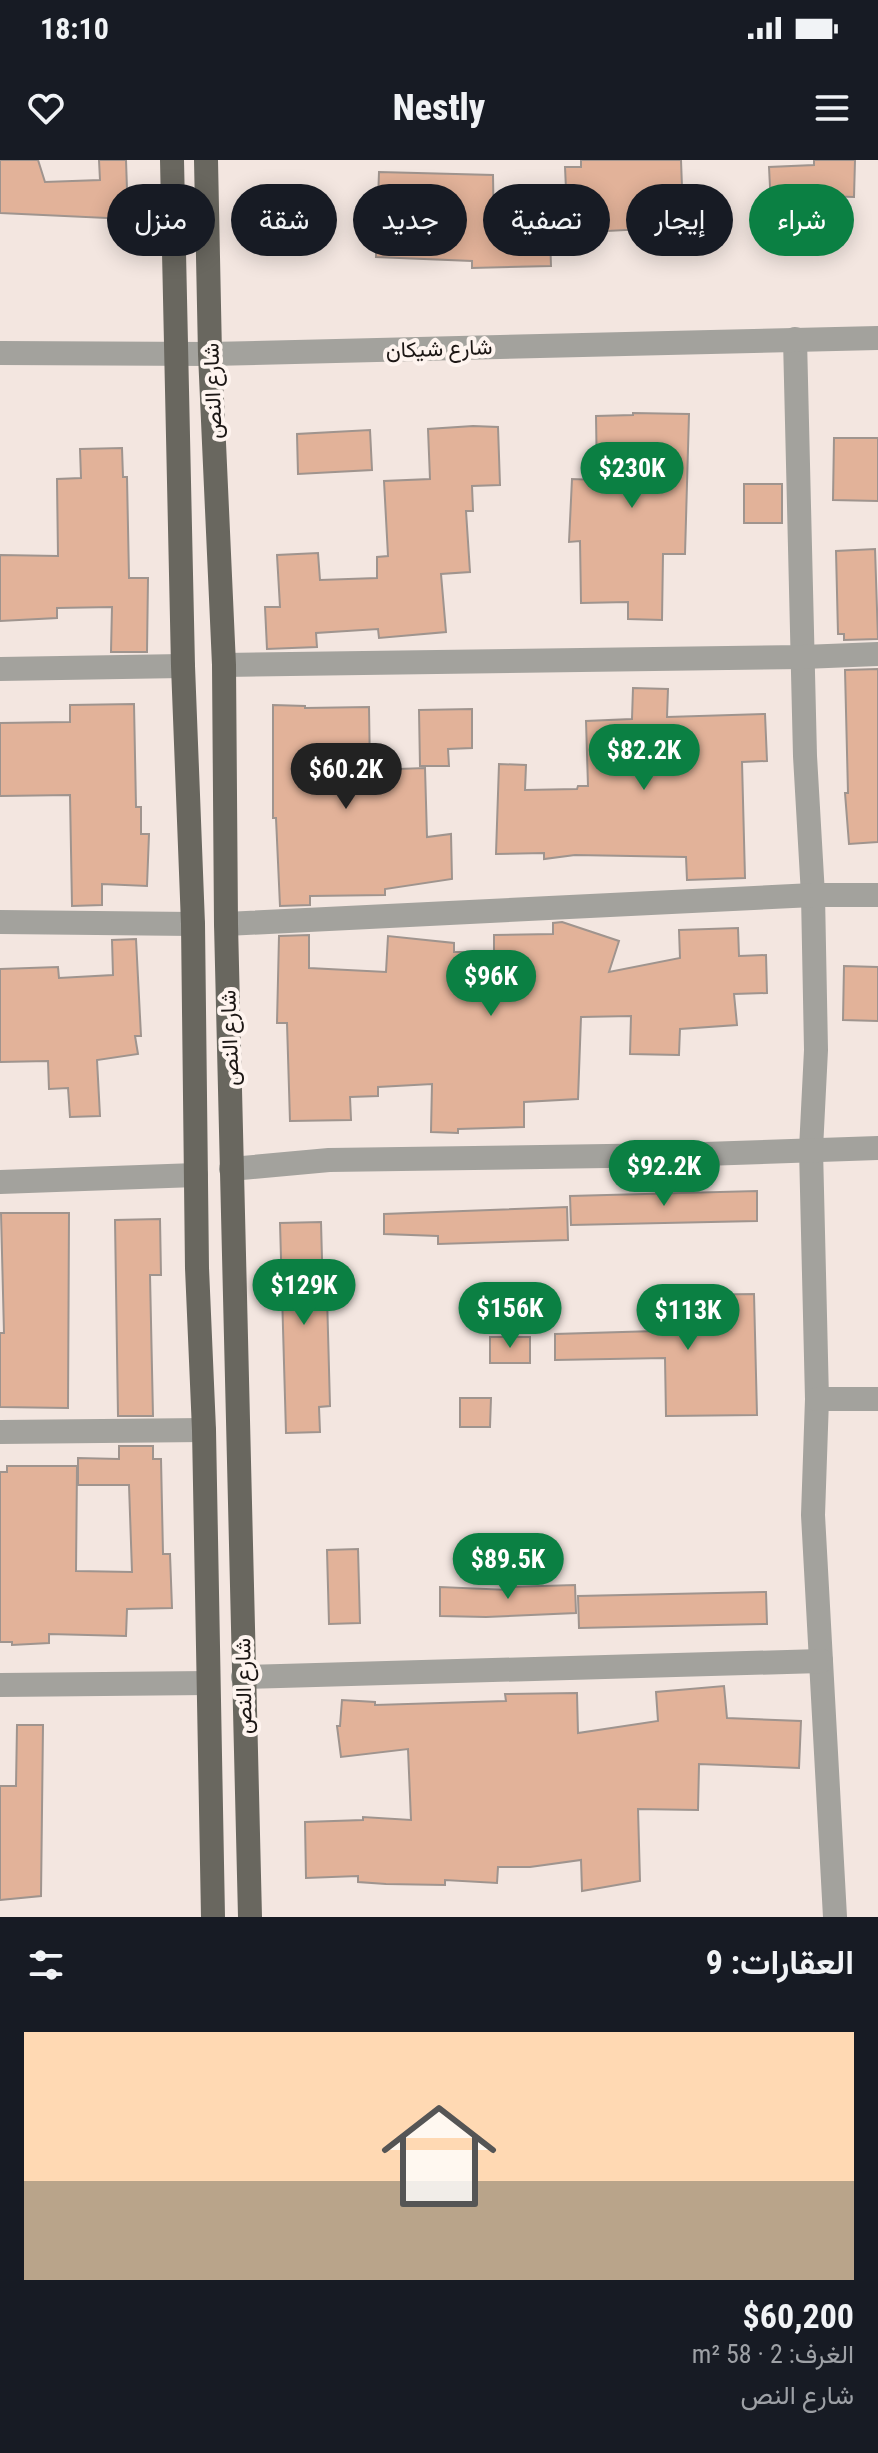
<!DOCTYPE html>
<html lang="ar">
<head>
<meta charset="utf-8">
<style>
	:root { --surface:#171b24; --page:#20242c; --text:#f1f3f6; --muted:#9ea1a6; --line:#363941; --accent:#0b8043 }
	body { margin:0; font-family:"Roboto Condensed",Vazirmatn,sans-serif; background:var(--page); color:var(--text); direction:rtl; height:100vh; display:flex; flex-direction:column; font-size:30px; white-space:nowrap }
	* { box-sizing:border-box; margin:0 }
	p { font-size:26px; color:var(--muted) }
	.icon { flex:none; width:44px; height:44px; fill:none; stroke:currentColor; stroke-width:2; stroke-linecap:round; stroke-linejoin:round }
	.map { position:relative; height:1757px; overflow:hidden; direction:ltr }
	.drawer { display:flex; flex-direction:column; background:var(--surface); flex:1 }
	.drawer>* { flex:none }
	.guide { position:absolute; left:24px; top:24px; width:830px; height:72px; direction:rtl; display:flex; gap:16px }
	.price { position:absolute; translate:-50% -68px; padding:0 18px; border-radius:28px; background:var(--accent); color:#fff; font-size:26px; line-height:52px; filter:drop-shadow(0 2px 4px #0008) }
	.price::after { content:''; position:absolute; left:50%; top:48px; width:24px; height:18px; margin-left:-12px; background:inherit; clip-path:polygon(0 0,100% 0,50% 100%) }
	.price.active { background:#222; color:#fff }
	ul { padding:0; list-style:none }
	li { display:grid; align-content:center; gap:16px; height:424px; padding:0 24px }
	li+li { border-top:2px solid var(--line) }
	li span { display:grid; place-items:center; height:248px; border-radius:0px; color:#555 }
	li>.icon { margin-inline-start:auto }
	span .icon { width:144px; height:144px; fill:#fffc; stroke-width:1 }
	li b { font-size:34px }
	h2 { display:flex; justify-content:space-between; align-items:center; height:96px; padding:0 24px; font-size:34px }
	.pill { padding:0 28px; border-radius:36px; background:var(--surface); box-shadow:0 4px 20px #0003; font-size:28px; line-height:72px }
	.pill.active { background:var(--accent); color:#fff }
	.status { display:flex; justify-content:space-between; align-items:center; height:56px; padding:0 40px; background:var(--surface); direction:ltr }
	.status svg { height:22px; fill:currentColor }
	header { display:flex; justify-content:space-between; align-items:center; height:104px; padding:0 24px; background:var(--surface); font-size:36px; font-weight:800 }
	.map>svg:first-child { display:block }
</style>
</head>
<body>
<div class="status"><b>18:10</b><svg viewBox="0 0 49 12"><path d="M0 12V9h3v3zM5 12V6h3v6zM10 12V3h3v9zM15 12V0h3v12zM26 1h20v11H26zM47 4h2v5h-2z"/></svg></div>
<header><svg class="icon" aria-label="menu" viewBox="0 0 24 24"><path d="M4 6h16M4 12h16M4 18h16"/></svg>Nestly<svg class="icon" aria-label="heart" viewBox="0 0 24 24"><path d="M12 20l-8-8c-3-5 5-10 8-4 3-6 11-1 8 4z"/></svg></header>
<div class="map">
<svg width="878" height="1757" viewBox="0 0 878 1757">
	<rect width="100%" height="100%" fill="#f3e6e0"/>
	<g fill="#e2b299" stroke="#9f948e" stroke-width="2">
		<path d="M 0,0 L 38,0 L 45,22 L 100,20 L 99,0 L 126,0 L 128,59 L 0,53 Z"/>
		<path d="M 581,0 L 681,0 L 683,55 L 700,55 L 700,92 L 664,92 L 664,75 L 645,76 L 645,69 L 568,73 L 565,7 L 581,7 Z"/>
		<path d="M 814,0 L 855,0 L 854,37 L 822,36 L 821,69 L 772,66 L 769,7 L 814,5 Z"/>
		<path d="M 379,12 L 493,15 L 494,78 L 550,76 L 551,106 L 472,108 L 472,101 L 376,97 Z"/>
		<path d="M 633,253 L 689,254 L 685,394 L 663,394 L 662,460 L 628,459 L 628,442 L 581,443 L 580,381 L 569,382 L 572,319 L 597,320 L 596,256 L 633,255 Z"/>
		<path d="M 473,266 L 498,267 L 500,325 L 472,326 L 473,351 L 466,351 L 470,412 L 441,414 L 446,472 L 379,478 L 378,469 L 316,473 L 317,487 L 267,489 L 265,447 L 280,447 L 277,395 L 318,393 L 320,420 L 377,418 L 377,397 L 388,396 L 384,321 L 430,319 L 428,269 Z"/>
		<path d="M 370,270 L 372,310 L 298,314 L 297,274 Z"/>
		<path d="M 834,278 L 878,278 L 878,341 L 833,340 Z"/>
		<path d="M 122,288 L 123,317 L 127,317 L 129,418 L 148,418 L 147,492 L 111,492 L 112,447 L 57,448 L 57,458 L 0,461 L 0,395 L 58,396 L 57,319 L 81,318 L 80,289 Z"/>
		<rect x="744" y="324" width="38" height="39"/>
		<path d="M 875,389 L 878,479 L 844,480 L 844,474 L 838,474 L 836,391 Z"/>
		<path d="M 878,509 L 878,682 L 849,684 L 845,633 L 848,633 L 845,510 Z"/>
		<path d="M 633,528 L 668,529 L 667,557 L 765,554 L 767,601 L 742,602 L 745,718 L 687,720 L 686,697 L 575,695 L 544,699 L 544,693 L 496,694 L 499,604 L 526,605 L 525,630 L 577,629 L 578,626 L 588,626 L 586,561 L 632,559 Z"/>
		<path d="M 134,544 L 136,647 L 141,647 L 141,674 L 149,674 L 147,726 L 102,724 L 102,745 L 72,746 L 70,635 L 0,636 L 0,563 L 70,562 L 70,545 Z"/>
		<path d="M 273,545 L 305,546 L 305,548 L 369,547 L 370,610 L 425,608 L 427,677 L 451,674 L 452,719 L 385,729 L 385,735 L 310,736 L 310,745 L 280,746 L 276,658 L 273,658 Z"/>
		<path d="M 472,549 L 472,588 L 448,589 L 449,606 L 420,606 L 419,550 Z"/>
		<path d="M 562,762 L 619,781 L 609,812 L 680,798 L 679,770 L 738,768 L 739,796 L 766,795 L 767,833 L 734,834 L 737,865 L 680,869 L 679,895 L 630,894 L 631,856 L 581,857 L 578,939 L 524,942 L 524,967 L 458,969 L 458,973 L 431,972 L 432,924 L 378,927 L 378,936 L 350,937 L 351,960 L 290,961 L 287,863 L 277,863 L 279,776 L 309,775 L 309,808 L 386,812 L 388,776 L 454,783 L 454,792 L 494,792 L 494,775 L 553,774 L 553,763 Z"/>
		<path d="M 136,779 L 141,876 L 135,876 L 138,894 L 97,900 L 100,956 L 70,957 L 68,928 L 49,929 L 48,901 L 0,902 L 0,809 L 58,807 L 59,818 L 113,815 L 112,780 Z"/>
		<path d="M 844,806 L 878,807 L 878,861 L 843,860 Z"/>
		<path d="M 757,1031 L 757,1061 L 571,1065 L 570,1036 Z"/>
		<path d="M 567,1047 L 568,1080 L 438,1084 L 438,1076 L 384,1074 L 384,1054 Z"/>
		<path d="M 1,1053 L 69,1053 L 68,1248 L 0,1247 L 0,1173 L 4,1173 Z"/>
		<path d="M 160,1059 L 161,1115 L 150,1115 L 153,1256 L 118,1256 L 115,1060 Z"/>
		<path d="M 321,1062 L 323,1136 L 327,1136 L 330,1246 L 319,1247 L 320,1272 L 286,1273 L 280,1063 Z"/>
		<path d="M 754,1134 L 757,1255 L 666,1256 L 665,1198 L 555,1200 L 555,1174 L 656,1171 L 648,1147 L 680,1135 Z"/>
		<rect x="490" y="1177" width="40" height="26"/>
		<path d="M 460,1238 L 491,1238 L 490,1267 L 460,1267 Z"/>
		<path d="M 119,1286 L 153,1286 L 153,1299 L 161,1299 L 163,1394 L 170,1394 L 172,1448 L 127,1449 L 126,1476 L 49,1474 L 49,1483 L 12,1485 L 12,1482 L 0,1482 L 0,1312 L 7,1312 L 7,1306 L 77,1306 L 76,1411 L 132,1412 L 129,1325 L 78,1325 L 78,1298 L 119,1299 Z"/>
		<path d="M 358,1389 L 360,1463 L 329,1464 L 327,1390 Z"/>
		<path d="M 575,1425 L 576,1453 L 486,1457 L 440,1456 L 440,1427 L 509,1430 L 509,1427 Z"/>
		<path d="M 766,1432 L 767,1464 L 579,1468 L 578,1436 Z"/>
		<path d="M 724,1526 L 727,1558 L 801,1561 L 799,1608 L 699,1604 L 698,1650 L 638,1649 L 640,1721 L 582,1731 L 581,1700 L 530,1707 L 498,1707 L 497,1723 L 445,1720 L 445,1725 L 386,1724 L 358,1722 L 358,1716 L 306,1718 L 305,1662 L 363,1660 L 363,1657 L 411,1660 L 408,1589 L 341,1597 L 337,1566 L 340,1566 L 342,1540 L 375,1542 L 375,1545 L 506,1541 L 505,1534 L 577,1533 L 578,1573 L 658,1561 L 656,1532 Z"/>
		<path d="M 17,1565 L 43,1565 L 41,1736 L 0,1740 L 0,1626 L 16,1626 Z"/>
	</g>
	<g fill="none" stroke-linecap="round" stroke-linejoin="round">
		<g stroke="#a3a29d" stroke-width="24">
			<path d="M 795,179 L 805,596 L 813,735 L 816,890 L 811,989 L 817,1239 L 813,1355 L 835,1757"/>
			<path d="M 0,193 L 210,194 L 878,178"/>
			<path d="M 224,505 L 803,497 L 878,494"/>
			<path d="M 0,509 L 183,506"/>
			<path d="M 0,762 L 193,764"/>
			<path d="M 226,764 L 813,735 L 878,735"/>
			<path d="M 231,1009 L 329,1000 L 674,995 L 878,988"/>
			<path d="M 0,1022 L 196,1015"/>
			<path d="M 817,1239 L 878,1239"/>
			<path d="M 0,1272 L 204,1270"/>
			<path d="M 243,1517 L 821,1501"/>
			<path d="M 0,1525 L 208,1523"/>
		</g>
		<g stroke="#69675f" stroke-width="24">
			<path d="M 172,0 L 183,506 L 193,764 L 197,1108 L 204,1270 L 213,1757"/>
			<path d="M 206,0 L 210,194 L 224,505 L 226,764 L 250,1757"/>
		</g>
	</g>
	<g text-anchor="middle" stroke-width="8" stroke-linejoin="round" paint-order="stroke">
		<g font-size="22" fill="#1b1614" stroke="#fef4ef">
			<text transform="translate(439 188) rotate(-2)" y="8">شارع شيكان</text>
			<text transform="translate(212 231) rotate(-92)" y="8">شارع النص</text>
			<text transform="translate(229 878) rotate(-92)" y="8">شارع النص</text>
			<text transform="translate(243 1526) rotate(-91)" y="8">شارع النص</text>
		</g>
	</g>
</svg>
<b class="price" style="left:632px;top:350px">$230K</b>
<b class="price" style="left:644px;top:632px">$82.2K</b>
<b class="price active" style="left:346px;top:651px">$60.2K</b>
<b class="price" style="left:491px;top:858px">$96K</b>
<b class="price" style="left:664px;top:1048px">$92.2K</b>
<b class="price" style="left:304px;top:1167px">$129K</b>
<b class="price" style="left:510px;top:1190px">$156K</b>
<b class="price" style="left:688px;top:1192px">$113K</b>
<b class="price" style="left:508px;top:1441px">$89.5K</b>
<div class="guide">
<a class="pill active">شراء</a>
<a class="pill">إيجار</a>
<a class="pill">تصفية</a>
<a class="pill">جديد</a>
<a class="pill">شقة</a>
<a class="pill">منزل</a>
</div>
</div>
<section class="drawer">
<h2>العقارات: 9<svg class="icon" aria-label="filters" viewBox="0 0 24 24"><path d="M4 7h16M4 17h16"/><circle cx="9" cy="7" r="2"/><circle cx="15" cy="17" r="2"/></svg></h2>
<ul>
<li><span style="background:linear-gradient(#ffd9b3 60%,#b9a48a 0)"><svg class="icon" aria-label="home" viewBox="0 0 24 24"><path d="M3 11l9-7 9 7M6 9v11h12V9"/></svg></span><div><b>$60,200</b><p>الغرف: 2 · 58 m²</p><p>شارع النص</p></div></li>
</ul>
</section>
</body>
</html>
